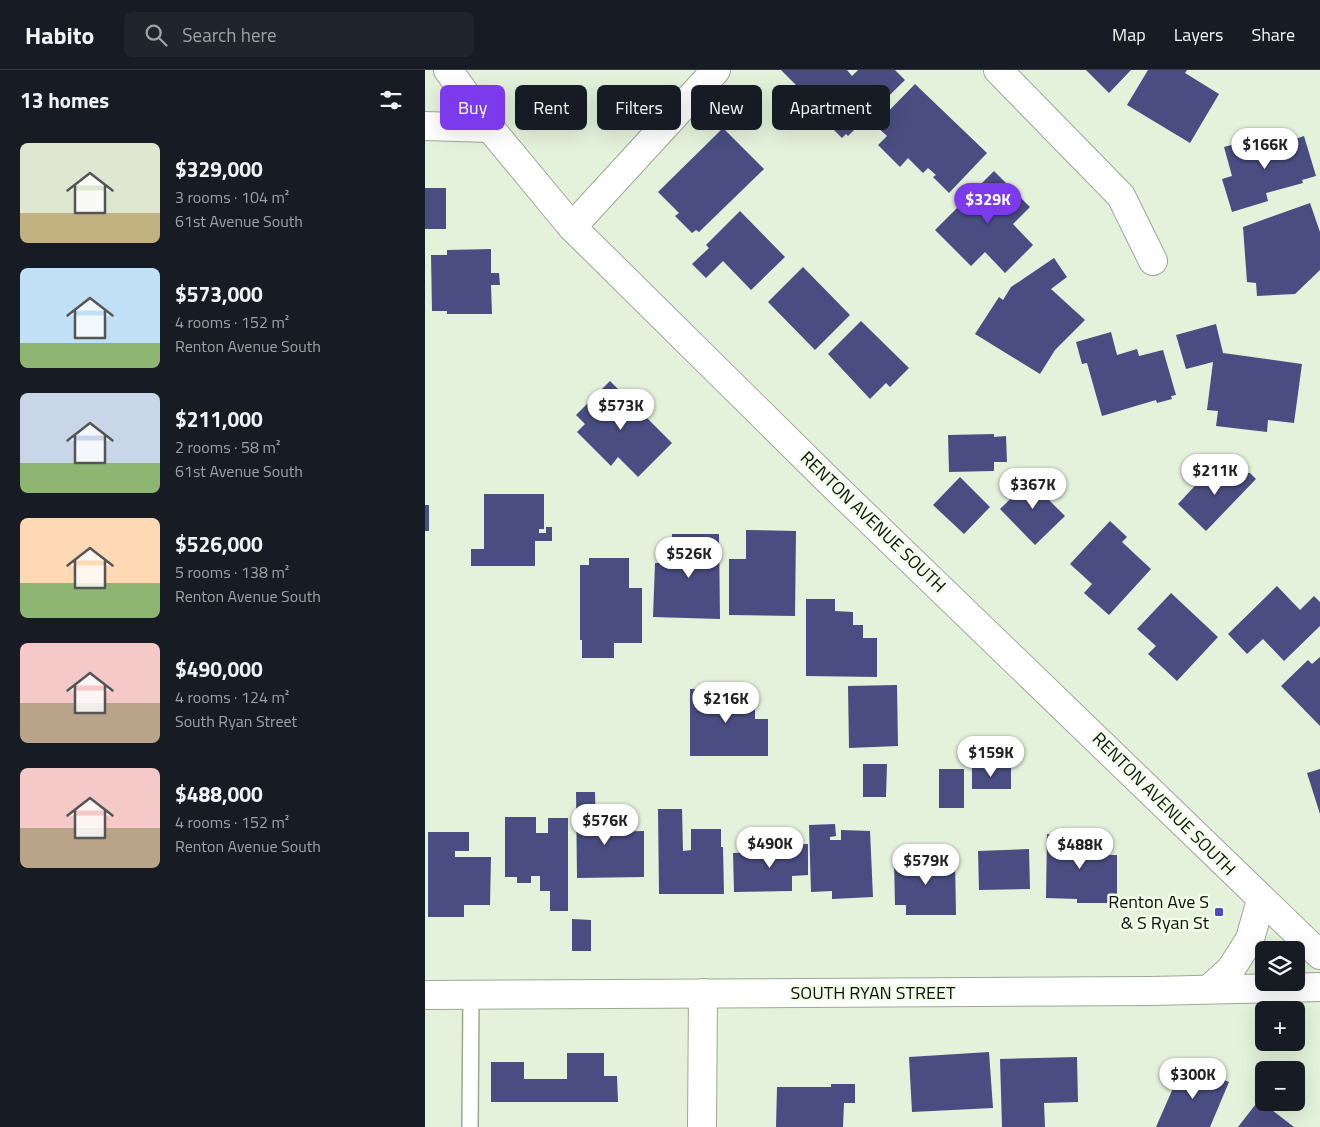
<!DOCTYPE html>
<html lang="en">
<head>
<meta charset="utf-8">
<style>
	:root { --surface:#171b24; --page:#20242c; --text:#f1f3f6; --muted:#9ea1a6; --line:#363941; --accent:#7c3aed }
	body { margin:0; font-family:"Titillium Web",sans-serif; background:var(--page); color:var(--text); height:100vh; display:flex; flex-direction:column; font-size:19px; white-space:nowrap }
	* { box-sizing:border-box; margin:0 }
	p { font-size:16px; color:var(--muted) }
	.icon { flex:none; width:28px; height:28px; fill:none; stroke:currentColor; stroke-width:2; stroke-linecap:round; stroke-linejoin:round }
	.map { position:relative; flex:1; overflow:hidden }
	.details { display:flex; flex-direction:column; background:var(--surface); width:425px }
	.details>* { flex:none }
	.hud { position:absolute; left:15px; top:15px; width:475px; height:45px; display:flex; gap:10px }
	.controls { position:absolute; left:830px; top:871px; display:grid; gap:10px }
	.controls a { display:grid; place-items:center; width:50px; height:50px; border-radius:8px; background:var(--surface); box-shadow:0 5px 20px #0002; font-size:25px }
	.price { position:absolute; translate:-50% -42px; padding:0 11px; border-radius:18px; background:#fff; color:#222; font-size:16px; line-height:32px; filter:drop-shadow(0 1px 2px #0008) }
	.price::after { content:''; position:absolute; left:50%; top:30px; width:15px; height:11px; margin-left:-8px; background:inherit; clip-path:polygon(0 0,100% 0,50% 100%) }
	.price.current { background:var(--accent); color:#fff }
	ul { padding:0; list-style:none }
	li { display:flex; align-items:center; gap:15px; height:125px; padding:0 20px }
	li span { display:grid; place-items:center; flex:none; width:140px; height:100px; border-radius:8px; color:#555 }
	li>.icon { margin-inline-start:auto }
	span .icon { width:60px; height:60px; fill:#fffc; stroke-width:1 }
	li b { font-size:21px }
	h2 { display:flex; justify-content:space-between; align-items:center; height:60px; padding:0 20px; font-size:21px }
	.pill { padding:0 18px; border-radius:8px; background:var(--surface); box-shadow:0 5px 20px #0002; font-size:18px; line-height:45px }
	.pill.current { background:var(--accent); color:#fff }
	header { display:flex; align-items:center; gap:30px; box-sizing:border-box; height:70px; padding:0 25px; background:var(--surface); border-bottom:1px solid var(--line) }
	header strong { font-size:24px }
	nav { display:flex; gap:28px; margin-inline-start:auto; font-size:18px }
	.search { width:350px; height:45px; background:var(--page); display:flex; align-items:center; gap:12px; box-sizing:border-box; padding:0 18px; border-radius:8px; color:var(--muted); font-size:19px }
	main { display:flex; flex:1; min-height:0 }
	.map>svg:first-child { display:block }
</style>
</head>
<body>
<header>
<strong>Habito</strong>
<div class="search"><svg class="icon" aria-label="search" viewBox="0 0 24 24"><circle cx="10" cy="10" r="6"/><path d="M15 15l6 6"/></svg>Search here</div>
<nav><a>Map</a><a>Layers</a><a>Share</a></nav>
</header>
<main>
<section class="details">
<h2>13 homes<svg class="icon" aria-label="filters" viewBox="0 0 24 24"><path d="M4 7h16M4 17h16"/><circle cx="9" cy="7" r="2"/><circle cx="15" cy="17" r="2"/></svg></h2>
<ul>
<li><span style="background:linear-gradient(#dfe7d0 70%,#c2b280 0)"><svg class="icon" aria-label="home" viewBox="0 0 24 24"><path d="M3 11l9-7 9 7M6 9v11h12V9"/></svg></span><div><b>$329,000</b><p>3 rooms · 104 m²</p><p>61st Avenue South</p></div></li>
<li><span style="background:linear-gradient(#bfe0f5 75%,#8fb573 0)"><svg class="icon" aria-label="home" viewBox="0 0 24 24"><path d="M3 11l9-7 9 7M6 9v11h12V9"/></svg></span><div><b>$573,000</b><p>4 rooms · 152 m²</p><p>Renton Avenue South</p></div></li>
<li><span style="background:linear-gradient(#c9d6e8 70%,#8fb573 0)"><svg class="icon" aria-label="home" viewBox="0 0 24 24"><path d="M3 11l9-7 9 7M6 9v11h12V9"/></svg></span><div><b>$211,000</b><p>2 rooms · 58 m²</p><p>61st Avenue South</p></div></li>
<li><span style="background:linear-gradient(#ffd9b3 65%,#8fb573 0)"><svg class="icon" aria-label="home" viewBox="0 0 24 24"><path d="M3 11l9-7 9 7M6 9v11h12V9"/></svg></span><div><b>$526,000</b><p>5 rooms · 138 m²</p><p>Renton Avenue South</p></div></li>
<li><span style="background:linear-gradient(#f6c9c9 60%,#b9a48a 0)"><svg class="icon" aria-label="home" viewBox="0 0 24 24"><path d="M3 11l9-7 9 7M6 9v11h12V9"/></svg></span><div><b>$490,000</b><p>4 rooms · 124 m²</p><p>South Ryan Street</p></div></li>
<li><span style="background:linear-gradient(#f6c9c9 60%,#b9a48a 0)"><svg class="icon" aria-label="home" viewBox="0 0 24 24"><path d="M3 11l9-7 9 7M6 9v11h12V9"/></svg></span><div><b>$488,000</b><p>4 rooms · 152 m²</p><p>Renton Avenue South</p></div></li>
</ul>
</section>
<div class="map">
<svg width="895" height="1057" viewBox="0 0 895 1057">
	<rect width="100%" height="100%" fill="#e4f2db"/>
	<g fill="#494d81">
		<path d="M 356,0 L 422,0 L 427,6 L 433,0 L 470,0 L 480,10 L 423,66 L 421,64 L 417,68 L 381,32 L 385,29 Z"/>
		<path d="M 661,0 L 706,0 L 684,23 Z"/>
		<path d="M 723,0 L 762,0 L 760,3 L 794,24 L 765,73 L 702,35 Z"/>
		<path d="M 490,14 L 562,83 L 524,123 L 508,107 L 511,105 L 503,98 L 498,103 L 483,88 L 475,97 L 453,75 L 462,66 L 450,55 Z"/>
		<path d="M 298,58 L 339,99 L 274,162 L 271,160 L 267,163 L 250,146 L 254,143 L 233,122 Z"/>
		<path d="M 879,66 L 891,106 L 877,110 L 878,113 L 841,123 L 843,131 L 807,142 L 797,109 L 807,106 L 799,77 L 835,67 L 837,75 L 866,67 L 867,70 Z"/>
		<path d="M 569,101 L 605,137 L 588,154 L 608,175 L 580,203 L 560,182 L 546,196 L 510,160 Z"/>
		<rect x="0" y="118" width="21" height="41"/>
		<path d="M 885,133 L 895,162 L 895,200 L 870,224 L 832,226 L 831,213 L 822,212 L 818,157 Z"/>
		<path d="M 315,141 L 360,187 L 326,220 L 298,191 L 281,208 L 267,194 L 284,178 L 281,175 Z"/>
		<path d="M 66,179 L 66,203 L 74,203 L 75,215 L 66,215 L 67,244 L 22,244 L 22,241 L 7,241 L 6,185 L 22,185 L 22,180 Z"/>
		<path d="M 629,188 L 642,207 L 626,219 L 660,250 L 630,280 L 615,304 L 550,264 L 574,227 L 578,230 L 586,217 Z"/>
		<path d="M 378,197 L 425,245 L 390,280 L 343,232 Z"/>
		<path d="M 436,251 L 484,298 L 465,317 L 461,313 L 445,329 L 403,284 Z"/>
		<path d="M 791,254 L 798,283 L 877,294 L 869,353 L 843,350 L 842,362 L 791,356 L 793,341 L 782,340 L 788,292 L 761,299 L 751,265 Z"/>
		<path d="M 686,262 L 692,285 L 712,279 L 714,286 L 738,280 L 751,325 L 746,326 L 747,329 L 732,333 L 731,330 L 677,346 L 662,293 L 657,294 L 651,272 Z"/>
		<path d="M 185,311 L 247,373 L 213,407 L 193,387 L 186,396 L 152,362 L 160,354 L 151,345 Z"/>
		<path d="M 569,364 L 569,367 L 581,366 L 582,392 L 569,392 L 569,401 L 524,402 L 523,365 Z"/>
		<path d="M 825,403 L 831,409 L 781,461 L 753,434 L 781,404 Z"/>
		<path d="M 611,404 L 628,423 L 622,428 L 640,446 L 610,475 L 575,439 Z"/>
		<path d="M 535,407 L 565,437 L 539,464 L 508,435 Z"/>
		<path d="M 59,424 L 119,424 L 119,459 L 114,459 L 114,463 L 121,463 L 121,457 L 127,457 L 127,471 L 110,471 L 110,496 L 46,496 L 46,479 L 59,479 Z"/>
		<rect x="0" y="435" width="4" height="26"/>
		<path d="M 685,451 L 702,467 L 697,472 L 726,499 L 684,545 L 659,523 L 667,514 L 645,494 Z"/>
		<path d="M 321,460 L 371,461 L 370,546 L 304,545 L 304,489 L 321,489 Z"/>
		<path d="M 247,464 L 294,464 L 295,549 L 228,547 L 230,493 L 247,493 Z"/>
		<path d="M 164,488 L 204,488 L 204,518 L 217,518 L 217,573 L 189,573 L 189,588 L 157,588 L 157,570 L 155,570 L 155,495 L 164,495 Z"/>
		<path d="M 852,516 L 875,540 L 889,526 L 895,532 L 895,556 L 859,591 L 838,569 L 822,584 L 803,564 Z"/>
		<path d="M 746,523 L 793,567 L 752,611 L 723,584 L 731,576 L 712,559 Z"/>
		<path d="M 381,529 L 410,529 L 410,541 L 428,542 L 428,555 L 438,555 L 438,568 L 452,568 L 452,607 L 381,606 Z"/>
		<path d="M 895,587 L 895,656 L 856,616 L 883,590 L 887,594 Z"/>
		<path d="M 472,615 L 473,676 L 424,678 L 423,616 Z"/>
		<path d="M 330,618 L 330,649 L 343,649 L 343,686 L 265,686 L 265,619 Z"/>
		<path d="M 438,694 L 462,694 L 461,727 L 438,727 Z"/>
		<rect x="547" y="698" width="39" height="21"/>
		<rect x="514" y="699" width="25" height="39"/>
		<path d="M 895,699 L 895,744 L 882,703 Z"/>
		<path d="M 151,722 L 170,722 L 171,762 L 219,761 L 219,807 L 152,808 Z"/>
		<path d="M 233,739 L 257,739 L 258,781 L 266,780 L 266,759 L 296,759 L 296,777 L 298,777 L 299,824 L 234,824 Z"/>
		<path d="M 80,747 L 111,747 L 111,763 L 123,763 L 123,748 L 143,748 L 143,841 L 125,841 L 125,821 L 115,821 L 115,806 L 106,806 L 106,813 L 92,813 L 92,807 L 80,807 Z"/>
		<path d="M 410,754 L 411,766 L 405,767 L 405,770 L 416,770 L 416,760 L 445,761 L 448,827 L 407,829 L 407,821 L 386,822 L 384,755 Z"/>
		<path d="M 3,762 L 44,762 L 44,781 L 30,781 L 30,787 L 66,787 L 65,835 L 39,835 L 39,847 L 3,847 Z"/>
		<path d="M 622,764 L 674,765 L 674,785 L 692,785 L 692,833 L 652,833 L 652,829 L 621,828 Z"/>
		<path d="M 366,774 L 383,774 L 383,805 L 367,806 L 367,821 L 309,822 L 308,783 L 366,781 Z"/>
		<path d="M 604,779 L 605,819 L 554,820 L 553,781 Z"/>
		<path d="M 530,788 L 531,845 L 481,845 L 481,835 L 470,835 L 469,789 Z"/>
		<path d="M 147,849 L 166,850 L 166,881 L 147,881 Z"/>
		<path d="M 564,982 L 568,1038 L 487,1042 L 484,987 Z"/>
		<path d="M 142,983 L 179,983 L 179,1006 L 192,1006 L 193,1032 L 66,1032 L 66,992 L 99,992 L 99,1009 L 142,1009 Z"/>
		<path d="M 652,987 L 653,1032 L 619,1033 L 620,1057 L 577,1057 L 575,989 Z"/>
		<path d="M 759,993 L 804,1012 L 785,1057 L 731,1057 Z"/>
		<path d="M 406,1014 L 430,1014 L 430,1033 L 419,1033 L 418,1057 L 351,1057 L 352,1017 L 406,1017 Z"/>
		<path d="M 834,1030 L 869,1057 L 813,1057 Z"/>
	</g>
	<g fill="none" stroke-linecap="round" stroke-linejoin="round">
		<defs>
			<path id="service" d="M 45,1057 L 46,925"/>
			<g id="minor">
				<path d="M 573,0 L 696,126 L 728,191"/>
				<path d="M 147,157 L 291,0"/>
				<path d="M 0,925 L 725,921 L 895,917"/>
				<path d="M 277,1057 L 278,923"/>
			</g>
			<path id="tertiary" d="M 0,56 L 65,58"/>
			<g id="secondary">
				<path d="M 23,0 L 65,58 L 147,157 L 405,412 L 895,885"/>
				<path d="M 784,919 L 806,899 L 825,869 L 836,830"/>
			</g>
		</defs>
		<use href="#service" stroke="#9ca894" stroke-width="18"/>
		<use href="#minor" stroke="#9ca894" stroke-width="30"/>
		<use href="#tertiary" stroke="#9ca894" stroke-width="30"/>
		<use href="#secondary" stroke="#9ca894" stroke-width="30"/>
		<use href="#service" stroke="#fff" stroke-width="15"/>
		<use href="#minor" stroke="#fff" stroke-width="28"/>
		<use href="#tertiary" stroke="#fff" stroke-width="28"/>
		<use href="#secondary" stroke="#fff" stroke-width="28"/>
	</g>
	<rect fill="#4f49bf" stroke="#f2ffe9" stroke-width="2" x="789" y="837" width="10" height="10" rx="2.5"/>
	<g text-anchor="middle" stroke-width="5" stroke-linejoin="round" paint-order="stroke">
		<g font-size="18" fill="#0c1009" stroke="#f2ffe9">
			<text transform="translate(448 452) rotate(44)" y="6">RENTON AVENUE SOUTH</text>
			<text transform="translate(739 734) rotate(45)" y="6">RENTON AVENUE SOUTH</text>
			<text x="448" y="929">SOUTH RYAN STREET</text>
		</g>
		<g font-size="18" fill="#0c1009" stroke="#f2ffe9" text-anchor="end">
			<text x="784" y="838">Renton Ave S<tspan x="784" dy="21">&amp; S Ryan St</tspan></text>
		</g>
	</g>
</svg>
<div class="controls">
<a><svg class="icon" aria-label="layers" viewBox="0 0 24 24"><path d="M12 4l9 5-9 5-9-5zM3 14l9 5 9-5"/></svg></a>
<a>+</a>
<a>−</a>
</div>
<b class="price" style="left:840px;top:100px">$166K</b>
<b class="price current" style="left:563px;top:155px">$329K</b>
<b class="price" style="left:196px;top:361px">$573K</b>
<b class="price" style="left:790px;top:426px">$211K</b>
<b class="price" style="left:608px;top:440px">$367K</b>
<b class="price" style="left:264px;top:509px">$526K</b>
<b class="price" style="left:301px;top:654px">$216K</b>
<b class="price" style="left:566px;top:708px">$159K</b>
<b class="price" style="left:180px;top:776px">$576K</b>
<b class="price" style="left:345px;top:799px">$490K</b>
<b class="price" style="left:655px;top:800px">$488K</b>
<b class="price" style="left:501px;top:816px">$579K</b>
<b class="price" style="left:768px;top:1030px">$300K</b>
<div class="hud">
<a class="pill current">Buy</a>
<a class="pill">Rent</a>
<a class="pill">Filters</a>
<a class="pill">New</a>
<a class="pill">Apartment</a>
</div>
</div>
</main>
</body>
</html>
